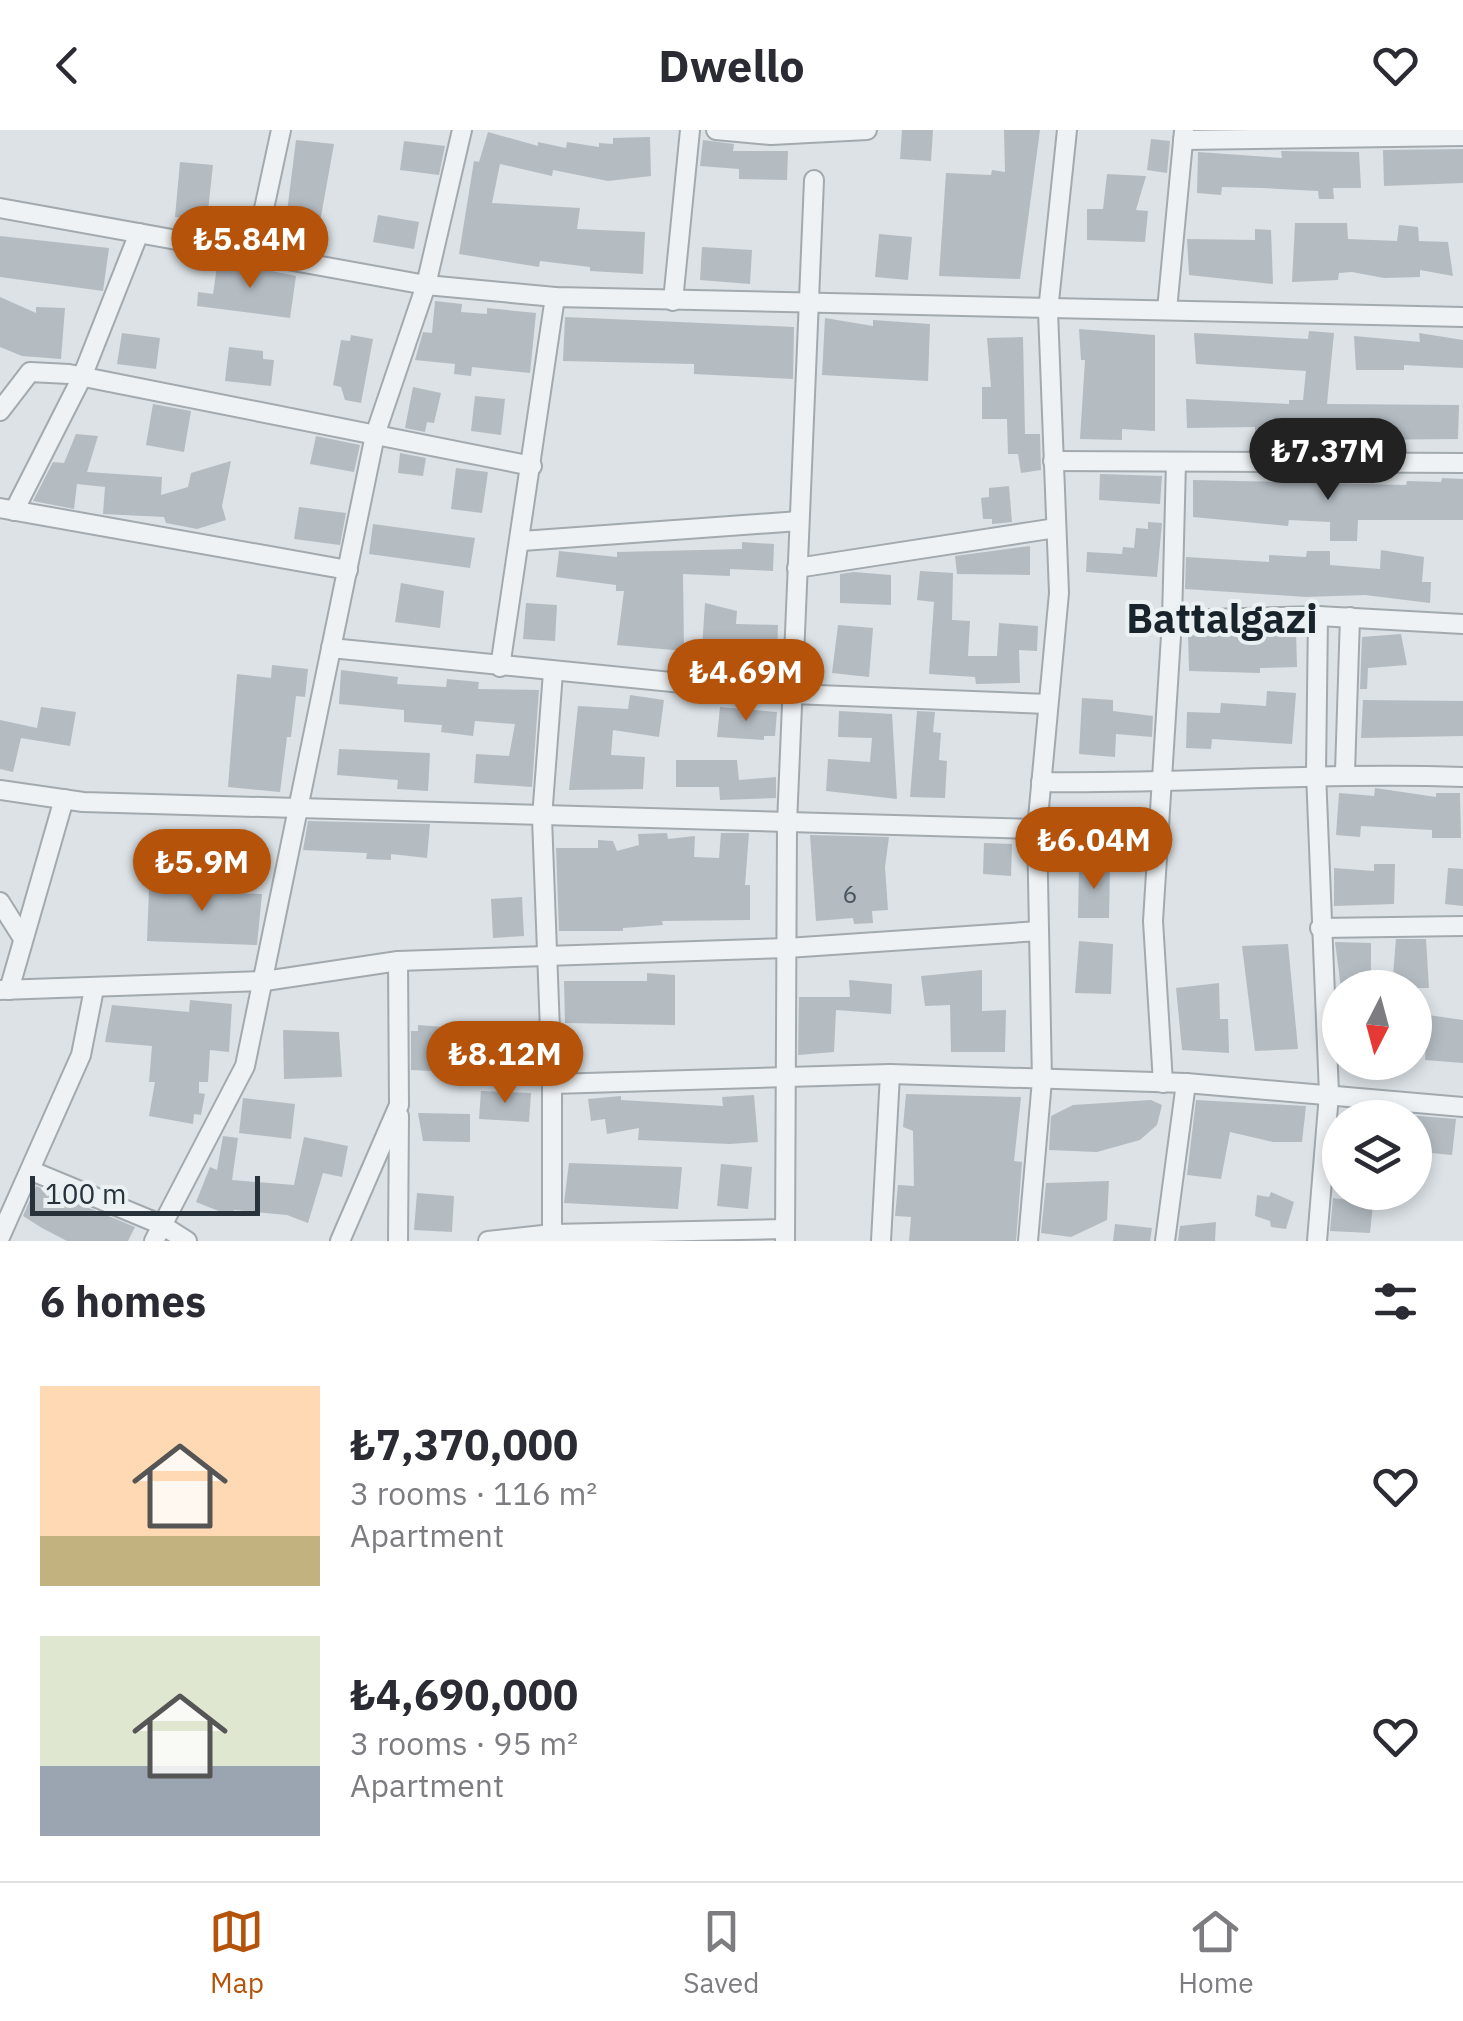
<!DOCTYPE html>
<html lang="en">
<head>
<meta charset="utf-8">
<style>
	:root { --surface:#fff; --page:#f2f2f3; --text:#2b2b33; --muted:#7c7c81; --line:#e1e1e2; --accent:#b45309 }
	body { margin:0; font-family:"IBM Plex Sans",sans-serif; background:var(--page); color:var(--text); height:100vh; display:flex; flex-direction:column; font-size:38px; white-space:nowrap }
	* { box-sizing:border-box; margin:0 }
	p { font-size:32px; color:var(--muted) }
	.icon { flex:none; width:55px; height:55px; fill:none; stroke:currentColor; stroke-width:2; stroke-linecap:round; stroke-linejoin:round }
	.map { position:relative; height:1111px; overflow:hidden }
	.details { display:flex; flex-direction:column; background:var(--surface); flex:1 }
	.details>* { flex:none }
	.needle { width:65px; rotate:186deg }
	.buttons { position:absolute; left:1322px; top:840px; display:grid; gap:20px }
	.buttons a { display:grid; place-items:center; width:110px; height:110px; border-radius:50%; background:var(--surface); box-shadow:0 5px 15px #0003; font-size:50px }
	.scale { position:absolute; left:30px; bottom:25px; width:230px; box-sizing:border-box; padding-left:10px; border:5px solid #27323b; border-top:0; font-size:28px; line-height:35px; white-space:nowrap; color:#27323b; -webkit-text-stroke:8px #ebf0f3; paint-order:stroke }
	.price { position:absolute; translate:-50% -85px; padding:0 22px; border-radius:35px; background:var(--accent); color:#fff; font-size:32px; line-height:65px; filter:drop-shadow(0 2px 5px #0008) }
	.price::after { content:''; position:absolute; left:50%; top:60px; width:30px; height:22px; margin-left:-15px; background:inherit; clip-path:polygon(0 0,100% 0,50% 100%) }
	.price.selected { background:#222; color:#fff }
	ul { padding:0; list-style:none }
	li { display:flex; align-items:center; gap:30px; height:250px; padding:0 40px }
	li span { display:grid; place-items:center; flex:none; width:280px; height:200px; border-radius:0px; color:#555 }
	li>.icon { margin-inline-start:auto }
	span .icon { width:120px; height:120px; fill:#fffc; stroke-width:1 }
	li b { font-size:42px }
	h2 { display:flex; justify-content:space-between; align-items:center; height:120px; padding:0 40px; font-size:42px }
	header { display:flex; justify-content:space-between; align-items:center; height:130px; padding:0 40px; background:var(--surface); font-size:45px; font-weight:800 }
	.tab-bar { display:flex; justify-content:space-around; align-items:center; height:140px; border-top:2px solid var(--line); background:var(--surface); font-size:28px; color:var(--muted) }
	.tab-bar a { display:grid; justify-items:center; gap:5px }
	.tab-bar .selected { color:var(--accent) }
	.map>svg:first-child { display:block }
</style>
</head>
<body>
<header><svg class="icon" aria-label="back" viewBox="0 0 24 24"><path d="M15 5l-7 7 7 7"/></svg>Dwello<svg class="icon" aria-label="heart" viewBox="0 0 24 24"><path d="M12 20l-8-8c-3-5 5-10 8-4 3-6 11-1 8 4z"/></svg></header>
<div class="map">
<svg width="1463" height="1111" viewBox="0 0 1463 1111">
	<rect width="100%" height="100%" fill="#dce2e6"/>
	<g fill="#b4bcc2">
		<path d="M 902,0 L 933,0 L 931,31 L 900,29 Z"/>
		<path d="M 1004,0 L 1040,0 L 1020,149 L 939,146 L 946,43 L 991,45 L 992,40 L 1005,42 Z"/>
		<path d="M 488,2 L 538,16 L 538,12 L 566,18 L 567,12 L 599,17 L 599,13 L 613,14 L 613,8 L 650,7 L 651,46 L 608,51 L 553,40 L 552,46 L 500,34 L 492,73 L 580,78 L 577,99 L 645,102 L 643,144 L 590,141 L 590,137 L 540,131 L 539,137 L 459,124 L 474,31 L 479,32 Z"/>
		<path d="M 1151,9 L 1170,11 L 1167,43 L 1147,40 Z"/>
		<path d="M 296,10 L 334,14 L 318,103 L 285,98 Z"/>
		<path d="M 703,10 L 734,14 L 733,21 L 788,21 L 787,50 L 739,49 L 739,39 L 700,36 Z"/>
		<path d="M 404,11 L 445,16 L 439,45 L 400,40 Z"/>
		<path d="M 1463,19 L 1463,53 L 1384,56 L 1383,20 Z"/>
		<path d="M 1281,21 L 1359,22 L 1361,58 L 1333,58 L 1334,69 L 1319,69 L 1318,61 L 1263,58 L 1222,57 L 1221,65 L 1197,63 L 1198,22 L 1282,28 Z"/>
		<path d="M 180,32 L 213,35 L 207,90 L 175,87 Z"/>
		<path d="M 1107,44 L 1146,46 L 1136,80 L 1148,81 L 1145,112 L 1087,110 L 1087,79 L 1103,79 Z"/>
		<path d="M 378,85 L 419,92 L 414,119 L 373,112 Z"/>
		<path d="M 1295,93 L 1347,93 L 1348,109 L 1397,111 L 1399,95 L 1418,97 L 1419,111 L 1448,112 L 1453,146 L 1420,140 L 1420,147 L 1384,148 L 1352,142 L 1339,143 L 1338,150 L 1292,152 Z"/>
		<path d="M 1255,99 L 1271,100 L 1273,154 L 1189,145 L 1187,109 L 1255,110 Z"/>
		<path d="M 879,104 L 912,107 L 908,150 L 875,147 Z"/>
		<path d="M 0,106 L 109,118 L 103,161 L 0,147 Z"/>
		<path d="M 702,117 L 752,120 L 750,154 L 700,150 Z"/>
		<path d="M 218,130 L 296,146 L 290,188 L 197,176 L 198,162 L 213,164 Z"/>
		<path d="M 0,167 L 36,183 L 36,177 L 65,178 L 61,229 L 22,226 L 0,217 Z"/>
		<path d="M 435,171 L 462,174 L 461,182 L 487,184 L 487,178 L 536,183 L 530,243 L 472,237 L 471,246 L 454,244 L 455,234 L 415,230 L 423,202 L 432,203 Z"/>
		<path d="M 565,187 L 794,197 L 793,249 L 694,244 L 694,234 L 563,231 Z"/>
		<path d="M 825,188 L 873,196 L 873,190 L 930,194 L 928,251 L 822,245 Z"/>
		<path d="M 1079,199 L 1155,205 L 1155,301 L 1122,299 L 1122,310 L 1080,309 L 1085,230 L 1081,230 Z"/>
		<path d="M 1309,201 L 1334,203 L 1327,274 L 1459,275 L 1458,309 L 1352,310 L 1255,305 L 1255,297 L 1187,298 L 1186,269 L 1289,274 L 1289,270 L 1303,270 L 1306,241 L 1196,234 L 1194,203 L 1308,209 Z"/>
		<path d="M 122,203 L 160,208 L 156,239 L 117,234 Z"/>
		<path d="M 1419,203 L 1463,210 L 1463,238 L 1404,235 L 1404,240 L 1356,240 L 1354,206 L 1420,212 Z"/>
		<path d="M 351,205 L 373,209 L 361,273 L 345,270 L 341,257 L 333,255 L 341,210 L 350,211 Z"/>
		<path d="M 1023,207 L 1025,304 L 1040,304 L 1041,340 L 1021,343 L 1018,324 L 1008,324 L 1007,289 L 982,289 L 982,257 L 991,257 L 987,208 Z"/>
		<path d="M 229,217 L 263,221 L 263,229 L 274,230 L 271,256 L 225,251 Z"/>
		<path d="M 413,257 L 441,263 L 434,293 L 427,292 L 425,302 L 405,298 Z"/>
		<path d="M 475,266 L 505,269 L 501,305 L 471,301 Z"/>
		<path d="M 153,274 L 191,281 L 184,322 L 146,315 Z"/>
		<path d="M 76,304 L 98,306 L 87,342 L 162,347 L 161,365 L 188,357 L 191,343 L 231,331 L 222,376 L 226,390 L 197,399 L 166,393 L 164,387 L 103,384 L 105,357 L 77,354 L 74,379 L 33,371 L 53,332 L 64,333 Z"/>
		<path d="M 316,306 L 360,315 L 354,342 L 310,334 Z"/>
		<path d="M 400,323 L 426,328 L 423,346 L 398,343 Z"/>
		<path d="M 456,338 L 488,342 L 482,383 L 451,379 Z"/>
		<path d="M 1100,344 L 1162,346 L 1160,374 L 1099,370 Z"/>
		<path d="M 1442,348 L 1463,349 L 1463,390 L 1358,390 L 1357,411 L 1330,411 L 1330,392 L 1289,390 L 1288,396 L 1193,387 L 1193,350 L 1406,355 L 1407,351 L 1441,352 Z"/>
		<path d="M 1009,356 L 1012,392 L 992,394 L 992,389 L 983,389 L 981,368 L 989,367 L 989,358 Z"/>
		<path d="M 299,377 L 346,383 L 340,415 L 294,409 Z"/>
		<path d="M 1148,392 L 1162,393 L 1157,447 L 1086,442 L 1087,422 L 1122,424 L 1123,417 L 1134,418 L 1136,398 L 1148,399 Z"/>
		<path d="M 373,394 L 475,408 L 470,438 L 369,424 Z"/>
		<path d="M 742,412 L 774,414 L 773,441 L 730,439 L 730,446 L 683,444 L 684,521 L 617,515 L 624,461 L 616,461 L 616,455 L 556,447 L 559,421 L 617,427 L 617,422 L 742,419 Z"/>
		<path d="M 1030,416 L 1030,445 L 957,444 L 955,426 Z"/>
		<path d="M 1381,420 L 1424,427 L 1422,452 L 1431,452 L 1430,473 L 1365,465 L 1306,467 L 1185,459 L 1186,427 L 1269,432 L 1269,425 L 1306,427 L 1307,421 L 1330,421 L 1330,435 L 1380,439 Z"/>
		<path d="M 920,441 L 953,443 L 952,490 L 970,491 L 968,526 L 997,526 L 999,493 L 1038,496 L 1037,521 L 1019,520 L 1020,553 L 976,554 L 975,547 L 929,544 L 934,472 L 917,470 Z"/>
		<path d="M 854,442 L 891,445 L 891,475 L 840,473 L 840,444 Z"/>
		<path d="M 401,453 L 444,461 L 440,498 L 395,492 Z"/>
		<path d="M 526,473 L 557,475 L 555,511 L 523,509 Z"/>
		<path d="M 705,473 L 737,481 L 736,494 L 778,495 L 777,526 L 702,518 Z"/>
		<path d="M 838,495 L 873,498 L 869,547 L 832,543 Z"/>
		<path d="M 1296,501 L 1297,537 L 1260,538 L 1260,543 L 1189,541 L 1188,502 Z"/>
		<path d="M 1401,504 L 1407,535 L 1368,538 L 1367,559 L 1360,559 L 1362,507 Z"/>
		<path d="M 272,535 L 308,539 L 305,567 L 296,566 L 291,607 L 287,607 L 280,662 L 228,657 L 237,544 L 271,548 Z"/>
		<path d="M 341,540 L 398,547 L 397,554 L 446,557 L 447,549 L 479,552 L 478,559 L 539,560 L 532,657 L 474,653 L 476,624 L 509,626 L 515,594 L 475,591 L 473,606 L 441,602 L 442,595 L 404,592 L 404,580 L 339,574 Z"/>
		<path d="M 1267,561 L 1296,563 L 1292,614 L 1212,609 L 1211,619 L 1186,618 L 1187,582 L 1220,583 L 1221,573 L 1266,576 Z"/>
		<path d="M 630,565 L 664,570 L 659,607 L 613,600 L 611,625 L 645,627 L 643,659 L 569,660 L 578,576 L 628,579 Z"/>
		<path d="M 1082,568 L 1113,570 L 1113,581 L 1153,586 L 1152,607 L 1116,604 L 1115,627 L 1079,624 Z"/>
		<path d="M 1363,570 L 1463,571 L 1463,606 L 1361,608 Z"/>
		<path d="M 41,577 L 76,582 L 70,616 L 21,608 L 13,642 L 0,639 L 0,590 L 37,598 Z"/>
		<path d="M 720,577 L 777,582 L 775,606 L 764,606 L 764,610 L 717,607 Z"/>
		<path d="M 839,581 L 892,584 L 897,669 L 826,661 L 828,629 L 870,632 L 872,608 L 838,607 Z"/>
		<path d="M 917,581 L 935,582 L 933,602 L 941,603 L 939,630 L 947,631 L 945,668 L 910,667 Z"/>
		<path d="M 339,619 L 430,623 L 428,661 L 397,659 L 398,650 L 337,645 Z"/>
		<path d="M 676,630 L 737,630 L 739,650 L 776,647 L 776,668 L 720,670 L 719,657 L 676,657 Z"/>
		<path d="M 1375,658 L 1436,667 L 1436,663 L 1460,663 L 1461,708 L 1432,708 L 1432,700 L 1361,696 L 1360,707 L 1336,705 L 1339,663 L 1374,666 Z"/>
		<path d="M 1061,688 L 1081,690 L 1080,717 L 1060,716 Z"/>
		<path d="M 308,691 L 430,694 L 427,728 L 391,724 L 391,730 L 366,729 L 367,723 L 303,720 Z"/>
		<path d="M 667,703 L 668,709 L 695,706 L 694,727 L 719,728 L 721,703 L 749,703 L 745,755 L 750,755 L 750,790 L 662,791 L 663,795 L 623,798 L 623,801 L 559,801 L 556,718 L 598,718 L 598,710 L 613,711 L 617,721 L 639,715 L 638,704 Z"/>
		<path d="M 810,705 L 889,707 L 885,737 L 888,780 L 872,781 L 873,793 L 854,794 L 853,788 L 816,791 Z"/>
		<path d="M 984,713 L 1012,714 L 1011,746 L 983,744 Z"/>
		<path d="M 1374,734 L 1395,734 L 1394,774 L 1334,776 L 1334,738 L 1374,741 Z"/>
		<path d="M 1079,736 L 1110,737 L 1109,788 L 1078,788 Z"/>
		<path d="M 1448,738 L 1463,739 L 1463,776 L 1445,774 Z"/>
		<path d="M 157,748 L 218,751 L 218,763 L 262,764 L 257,815 L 147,811 L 149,759 L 156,760 Z"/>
		<path d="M 522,767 L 524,806 L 493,808 L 491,769 Z"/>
		<path d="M 1396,809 L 1426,809 L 1429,858 L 1392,858 Z"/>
		<path d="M 1079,811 L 1113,814 L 1111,864 L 1075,863 Z"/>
		<path d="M 1335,812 L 1371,813 L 1371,858 L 1341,858 Z"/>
		<path d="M 1288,814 L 1298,919 L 1255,921 L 1242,816 Z"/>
		<path d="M 982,840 L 982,881 L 1006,880 L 1005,922 L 951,922 L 950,875 L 925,876 L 921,846 Z"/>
		<path d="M 647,843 L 675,845 L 675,895 L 565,893 L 564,851 L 647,851 Z"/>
		<path d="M 849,850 L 892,854 L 891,884 L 836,880 L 834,922 L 798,925 L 799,867 L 850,867 Z"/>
		<path d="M 1219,853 L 1220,889 L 1228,889 L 1229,923 L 1182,920 L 1176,858 Z"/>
		<path d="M 190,870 L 232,874 L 229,922 L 210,920 L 208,952 L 199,952 L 199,963 L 205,964 L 201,985 L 194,984 L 193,994 L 149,986 L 155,952 L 149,952 L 152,916 L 105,912 L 112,875 L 189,882 Z"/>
		<path d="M 1428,885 L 1463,890 L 1463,933 L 1425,930 Z"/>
		<path d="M 418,895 L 457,898 L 454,942 L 411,940 L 411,901 L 418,901 Z"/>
		<path d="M 283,900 L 339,902 L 342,947 L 284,949 Z"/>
		<path d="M 481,961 L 531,963 L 529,992 L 479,989 Z"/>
		<path d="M 906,964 L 1021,967 L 1014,1031 L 1022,1032 L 1016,1111 L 909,1111 L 911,1087 L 895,1086 L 898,1055 L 914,1056 L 913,1001 L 903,997 Z"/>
		<path d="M 754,965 L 758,1012 L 730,1014 L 638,1010 L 639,998 L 607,1004 L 605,989 L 591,991 L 588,969 L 621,966 L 621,970 L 723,976 L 722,967 Z"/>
		<path d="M 243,968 L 295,974 L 291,1009 L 239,1003 Z"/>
		<path d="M 1151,970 L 1162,975 L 1157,995 L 1140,1010 L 1097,1022 L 1049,1020 L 1051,986 L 1073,975 Z"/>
		<path d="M 1196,970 L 1306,976 L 1302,1012 L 1273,1012 L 1230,1002 L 1221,1049 L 1187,1045 Z"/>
		<path d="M 418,983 L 470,984 L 470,1012 L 423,1011 Z"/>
		<path d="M 1395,984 L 1456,989 L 1452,1025 L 1421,1022 L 1422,1015 L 1415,1015 L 1415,988 L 1395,988 Z"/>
		<path d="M 223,1006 L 238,1008 L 232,1050 L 294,1055 L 304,1007 L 348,1016 L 342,1047 L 323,1043 L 308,1093 L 287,1085 L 234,1080 L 231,1086 L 196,1072 L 210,1037 L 217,1040 Z"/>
		<path d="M 569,1033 L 682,1037 L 678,1079 L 564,1073 Z"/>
		<path d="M 721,1034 L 752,1037 L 748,1079 L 717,1076 Z"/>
		<path d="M 1109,1051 L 1107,1090 L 1071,1107 L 1041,1103 L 1046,1053 Z"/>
		<path d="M 36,1056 L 135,1097 L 128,1111 L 67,1111 L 42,1098 L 23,1086 Z"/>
		<path d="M 1271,1062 L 1294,1072 L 1286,1099 L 1271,1097 L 1270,1091 L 1255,1086 L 1257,1065 L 1269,1067 Z"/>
		<path d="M 417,1063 L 454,1066 L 452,1102 L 414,1100 Z"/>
		<path d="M 1333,1068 L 1373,1073 L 1370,1103 L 1330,1101 Z"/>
		<path d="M 1216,1092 L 1215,1111 L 1178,1111 L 1180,1096 Z"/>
		<path d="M 1115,1094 L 1152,1098 L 1150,1111 L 1113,1111 Z"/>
	</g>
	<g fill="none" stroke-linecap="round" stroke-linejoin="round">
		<defs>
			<g id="minor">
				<path d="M 716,0 L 771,5 L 867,0"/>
				<path d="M 1183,10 L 1463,6"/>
				<path d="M 0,78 L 426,155 L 555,167 L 1463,187"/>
				<path d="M 254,125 L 281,0"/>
				<path d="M 673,171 L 690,0"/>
				<path d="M 1167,180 L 1184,1"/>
				<path d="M 0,281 L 30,242 L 69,244 L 532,336"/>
				<path d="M 1053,331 L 1463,333"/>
				<path d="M 0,378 L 348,440"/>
				<path d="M 14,381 L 82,247 L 139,103"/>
				<path d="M 522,411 L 799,391"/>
				<path d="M 797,438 L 1056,398"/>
				<path d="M 1172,490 L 1318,486 L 1463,494"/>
				<path d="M 331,518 L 792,564 L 1048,574"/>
				<path d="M 500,537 L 555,167"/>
				<path d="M 1345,642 L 1350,487"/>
				<path d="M 1041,652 C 1182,654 1322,642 1463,647"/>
				<path d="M 0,660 L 83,672 L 1037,699"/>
				<path d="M 0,772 L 22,807"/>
				<path d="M 1320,798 L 1463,796"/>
				<path d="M 0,860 L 265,851 L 398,831 L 787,818 L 1039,801"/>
				<path d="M 9,860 L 64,669"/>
				<path d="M 1163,953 L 1153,791 L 1172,490 L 1176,332"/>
				<path d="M 552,954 L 890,944 L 1186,953 L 1463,977"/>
				<path d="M 32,1041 L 162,1095 L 187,1111"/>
				<path d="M 0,1107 L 81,925 L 94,859"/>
				<path d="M 154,1111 L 245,936 L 375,305 L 426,155 L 462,0"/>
				<path d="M 340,1111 L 399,975 L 398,831"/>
				<path d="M 398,1111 L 399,986"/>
				<path d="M 488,1111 L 552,1104 L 785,1099"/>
				<path d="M 552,1111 L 552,954 L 542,688 L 553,542"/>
				<path d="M 785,1111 L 787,694 L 814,50"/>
				<path d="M 881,1111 L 890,944"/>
				<path d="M 1028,1111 L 1042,950 L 1037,699 L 1059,463 L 1048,181 L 1067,0"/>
				<path d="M 1165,1111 L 1186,953"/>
				<path d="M 1317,1111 L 1329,964 L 1316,643 L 1318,486"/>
			</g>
		</defs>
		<use href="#minor" stroke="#a2aaaf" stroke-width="22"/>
		<use href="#minor" stroke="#eff2f4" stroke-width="18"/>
	</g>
	<g text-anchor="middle" stroke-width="8" stroke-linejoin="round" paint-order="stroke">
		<g font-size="25" fill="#4a545d">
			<text x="850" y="773">6</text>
		</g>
		<g font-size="40" font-weight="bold" fill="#19232c" stroke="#ebf0f3">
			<text x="1222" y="503">Battalgazi</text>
		</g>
	</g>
</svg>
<div class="buttons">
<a><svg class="needle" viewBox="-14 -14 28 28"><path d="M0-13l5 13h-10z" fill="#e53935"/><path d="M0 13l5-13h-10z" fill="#7c7c81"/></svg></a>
<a><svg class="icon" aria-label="layers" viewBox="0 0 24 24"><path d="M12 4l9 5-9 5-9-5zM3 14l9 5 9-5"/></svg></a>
</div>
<div class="scale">100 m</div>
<b class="price" style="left:250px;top:161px">₺5.84M</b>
<b class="price selected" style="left:1328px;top:373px">₺7.37M</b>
<b class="price" style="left:746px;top:594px">₺4.69M</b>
<b class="price" style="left:1094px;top:762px">₺6.04M</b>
<b class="price" style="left:202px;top:784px">₺5.9M</b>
<b class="price" style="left:505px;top:976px">₺8.12M</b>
</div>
<section class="details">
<h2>6 homes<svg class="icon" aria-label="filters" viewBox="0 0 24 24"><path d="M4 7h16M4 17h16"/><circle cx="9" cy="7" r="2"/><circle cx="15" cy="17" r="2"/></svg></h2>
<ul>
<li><span style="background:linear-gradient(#ffd9b3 75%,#c2b280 0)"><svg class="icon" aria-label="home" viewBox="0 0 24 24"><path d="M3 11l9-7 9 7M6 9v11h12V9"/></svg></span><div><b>₺7,370,000</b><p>3 rooms · 116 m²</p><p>Apartment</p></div><svg class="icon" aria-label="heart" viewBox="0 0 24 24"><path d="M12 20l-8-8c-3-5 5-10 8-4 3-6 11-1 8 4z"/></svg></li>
<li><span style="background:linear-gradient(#dfe7d0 65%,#9aa5b1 0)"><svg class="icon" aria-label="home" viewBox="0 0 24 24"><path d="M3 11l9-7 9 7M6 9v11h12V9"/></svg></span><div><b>₺4,690,000</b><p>3 rooms · 95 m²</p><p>Apartment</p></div><svg class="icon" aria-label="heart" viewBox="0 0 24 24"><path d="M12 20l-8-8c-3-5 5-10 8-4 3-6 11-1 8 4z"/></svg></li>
</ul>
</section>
<nav class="tab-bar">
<a class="selected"><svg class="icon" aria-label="map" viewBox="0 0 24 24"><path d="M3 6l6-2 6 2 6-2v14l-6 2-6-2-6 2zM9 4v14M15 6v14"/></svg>Map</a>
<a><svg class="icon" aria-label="saved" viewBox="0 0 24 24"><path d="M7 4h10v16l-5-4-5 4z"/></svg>Saved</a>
<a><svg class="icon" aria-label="home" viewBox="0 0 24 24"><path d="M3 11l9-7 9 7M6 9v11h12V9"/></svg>Home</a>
</nav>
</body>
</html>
